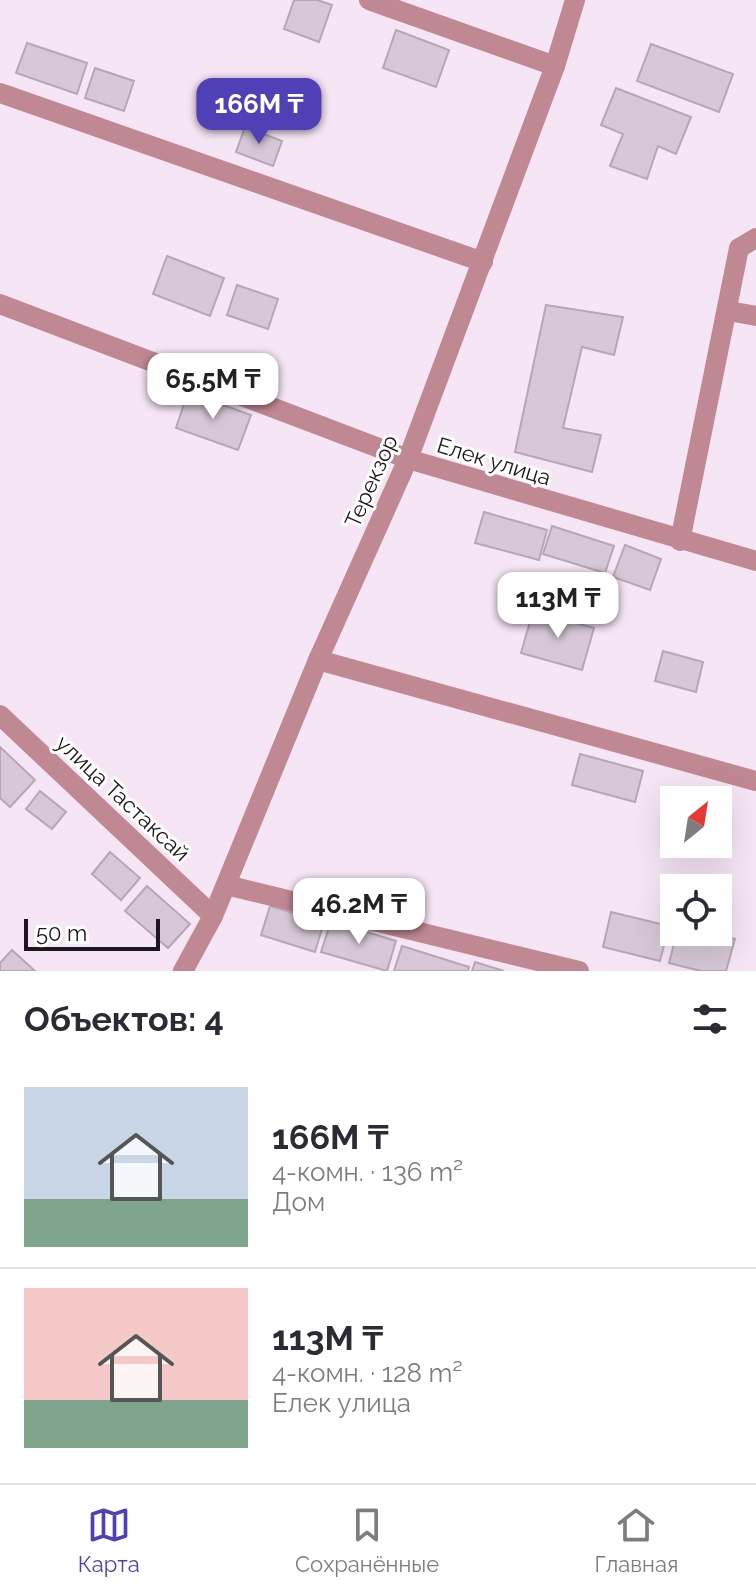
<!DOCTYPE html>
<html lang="ru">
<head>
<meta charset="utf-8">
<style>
	:root { --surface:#fff; --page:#f7f7f7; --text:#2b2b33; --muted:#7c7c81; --line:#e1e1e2; --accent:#4f40b7 }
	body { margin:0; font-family:Raleway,sans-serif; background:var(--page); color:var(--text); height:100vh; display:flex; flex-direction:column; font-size:30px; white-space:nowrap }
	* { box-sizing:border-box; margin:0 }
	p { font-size:26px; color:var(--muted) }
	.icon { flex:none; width:44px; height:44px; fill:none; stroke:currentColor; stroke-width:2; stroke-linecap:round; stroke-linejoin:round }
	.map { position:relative; height:971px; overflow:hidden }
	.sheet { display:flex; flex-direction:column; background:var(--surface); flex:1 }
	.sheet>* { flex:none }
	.needle { width:52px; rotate:30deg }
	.fabs { position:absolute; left:660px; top:786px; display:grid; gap:16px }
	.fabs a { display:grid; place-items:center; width:72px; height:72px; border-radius:0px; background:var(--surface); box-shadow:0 8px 32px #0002; font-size:40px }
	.scale { position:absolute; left:24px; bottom:20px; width:136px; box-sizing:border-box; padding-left:8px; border:4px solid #1c171c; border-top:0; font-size:22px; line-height:28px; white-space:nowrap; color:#1c171c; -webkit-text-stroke:6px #fff; paint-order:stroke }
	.price { position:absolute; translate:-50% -68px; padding:0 18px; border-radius:16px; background:#fff; color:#222; font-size:26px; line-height:52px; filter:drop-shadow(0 2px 4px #0008) }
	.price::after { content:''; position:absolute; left:50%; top:48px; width:24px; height:18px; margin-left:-12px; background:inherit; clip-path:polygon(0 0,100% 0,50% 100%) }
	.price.selected { background:var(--accent); color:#fff }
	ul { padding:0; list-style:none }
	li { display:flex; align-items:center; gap:24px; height:200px; padding:0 24px }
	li+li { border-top:2px solid var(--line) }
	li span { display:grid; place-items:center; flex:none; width:224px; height:160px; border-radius:0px; color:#555 }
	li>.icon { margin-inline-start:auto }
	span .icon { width:96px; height:96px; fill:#fffc; stroke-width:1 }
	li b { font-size:34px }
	h2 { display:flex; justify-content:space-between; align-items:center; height:96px; padding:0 24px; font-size:34px }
	.menu { display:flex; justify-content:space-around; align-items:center; height:112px; border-top:2px solid var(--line); background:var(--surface); font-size:22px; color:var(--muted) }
	.menu a { display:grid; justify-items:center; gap:4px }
	.menu .selected { color:var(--accent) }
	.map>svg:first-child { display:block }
</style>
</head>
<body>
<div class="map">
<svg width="756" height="971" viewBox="0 0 756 971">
	<rect width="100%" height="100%" fill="#f6e5f5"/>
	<g fill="#d8c8d7" stroke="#b7a7b5" stroke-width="2">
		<path d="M 294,0 L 317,0 L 332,5 L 319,42 L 284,29 Z"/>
		<path d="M 396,30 L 449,50 L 436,87 L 383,68 Z"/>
		<path d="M 27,43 L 87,63 L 77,94 L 16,73 Z"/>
		<path d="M 651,44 L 733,74 L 719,112 L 637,81 Z"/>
		<path d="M 95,68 L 134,81 L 124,111 L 85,98 Z"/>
		<path d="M 616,88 L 691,117 L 676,154 L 658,146 L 647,179 L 610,166 L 623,134 L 601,125 Z"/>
		<path d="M 245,127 L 282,141 L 273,166 L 236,152 Z"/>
		<path d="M 167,256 L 224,278 L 210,316 L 153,294 Z"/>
		<path d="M 237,285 L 278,299 L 268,329 L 227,315 Z"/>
		<path d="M 546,305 L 623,317 L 614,355 L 582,347 L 563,428 L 601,435 L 592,472 L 515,452 Z"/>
		<path d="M 188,392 L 251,415 L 238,450 L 176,428 Z"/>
		<path d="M 484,512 L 547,530 L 539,560 L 475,543 Z"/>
		<path d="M 552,526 L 614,546 L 605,573 L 543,554 Z"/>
		<path d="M 625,545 L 661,559 L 650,590 L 613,577 Z"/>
		<path d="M 533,611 L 594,628 L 582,670 L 521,653 Z"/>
		<path d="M 663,651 L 703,662 L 696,692 L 655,681 Z"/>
		<path d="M 0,747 L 35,780 L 10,807 L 0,798 Z"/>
		<path d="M 580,754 L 643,771 L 635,802 L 572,785 Z"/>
		<path d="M 40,791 L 66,812 L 52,829 L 26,809 Z"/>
		<path d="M 110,852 L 140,878 L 121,900 L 92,874 Z"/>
		<path d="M 147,886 L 190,924 L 168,948 L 125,911 Z"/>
		<path d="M 270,906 L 324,922 L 315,952 L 261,935 Z"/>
		<path d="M 611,912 L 669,926 L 660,961 L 603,947 Z"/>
		<path d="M 331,921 L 396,941 L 387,971 L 321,952 Z"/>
		<path d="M 677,932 L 707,932 L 735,939 L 726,971 L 701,971 L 669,963 Z"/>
		<path d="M 402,946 L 469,967 L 468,971 L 394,971 Z"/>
		<path d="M 12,950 L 35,971 L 0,971 L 0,963 Z"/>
		<path d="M 475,962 L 504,971 L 472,971 Z"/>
	</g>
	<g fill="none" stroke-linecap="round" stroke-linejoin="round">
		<g stroke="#c08893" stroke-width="20">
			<path d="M 369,0 L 555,66"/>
			<path d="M 0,93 L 483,262"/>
			<path d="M 0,304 L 408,459 L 756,561"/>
			<path d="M 729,311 L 756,316"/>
			<path d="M 680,541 L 739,248 L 756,238"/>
			<path d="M 318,660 L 756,781"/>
			<path d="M 0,715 L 213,916"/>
			<path d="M 226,885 L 579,971"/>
			<path d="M 183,971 L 213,916 L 318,660 L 408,459 L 555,66 L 575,0"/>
		</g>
	</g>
	<g text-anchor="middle" stroke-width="6" stroke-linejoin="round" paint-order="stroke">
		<g font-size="22" fill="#1c171c" stroke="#fff">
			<text transform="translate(494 461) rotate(17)" y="8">Елек улица</text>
			<text transform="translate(371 481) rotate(-66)" y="8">Терекзор</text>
			<text transform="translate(123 798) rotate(43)" y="8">улица Тастаксай</text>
		</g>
	</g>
</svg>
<div class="fabs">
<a><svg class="needle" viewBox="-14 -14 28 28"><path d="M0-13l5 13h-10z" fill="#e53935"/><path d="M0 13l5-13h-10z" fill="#7c7c81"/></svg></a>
<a><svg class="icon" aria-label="locate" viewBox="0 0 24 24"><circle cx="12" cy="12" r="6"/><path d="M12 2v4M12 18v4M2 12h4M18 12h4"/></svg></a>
</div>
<div class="scale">50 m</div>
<b class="price selected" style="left:259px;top:146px">166M ₸</b>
<b class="price" style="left:213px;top:421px">65.5M ₸</b>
<b class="price" style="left:558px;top:640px">113M ₸</b>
<b class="price" style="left:359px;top:946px">46.2M ₸</b>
</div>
<section class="sheet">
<h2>Объектов: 4<svg class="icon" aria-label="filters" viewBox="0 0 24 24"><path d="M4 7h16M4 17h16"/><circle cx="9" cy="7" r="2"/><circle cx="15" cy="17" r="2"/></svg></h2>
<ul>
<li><span style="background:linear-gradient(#c9d6e8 70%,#7fa58c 0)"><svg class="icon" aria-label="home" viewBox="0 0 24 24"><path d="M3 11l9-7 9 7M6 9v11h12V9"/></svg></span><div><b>166M ₸</b><p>4-комн. · 136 m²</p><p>Дом</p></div></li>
<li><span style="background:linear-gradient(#f6c9c9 70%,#7fa58c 0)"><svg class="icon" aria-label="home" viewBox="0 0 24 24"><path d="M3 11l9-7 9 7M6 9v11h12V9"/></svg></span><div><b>113M ₸</b><p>4-комн. · 128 m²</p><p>Елек улица</p></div></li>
</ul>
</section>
<nav class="menu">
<a class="selected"><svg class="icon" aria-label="map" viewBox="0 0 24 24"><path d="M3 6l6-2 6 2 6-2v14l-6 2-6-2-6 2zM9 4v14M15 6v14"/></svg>Карта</a>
<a><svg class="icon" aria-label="saved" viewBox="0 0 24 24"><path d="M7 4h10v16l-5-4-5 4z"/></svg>Сохранённые</a>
<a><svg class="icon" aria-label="home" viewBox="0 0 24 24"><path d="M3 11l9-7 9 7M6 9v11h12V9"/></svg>Главная</a>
</nav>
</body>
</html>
